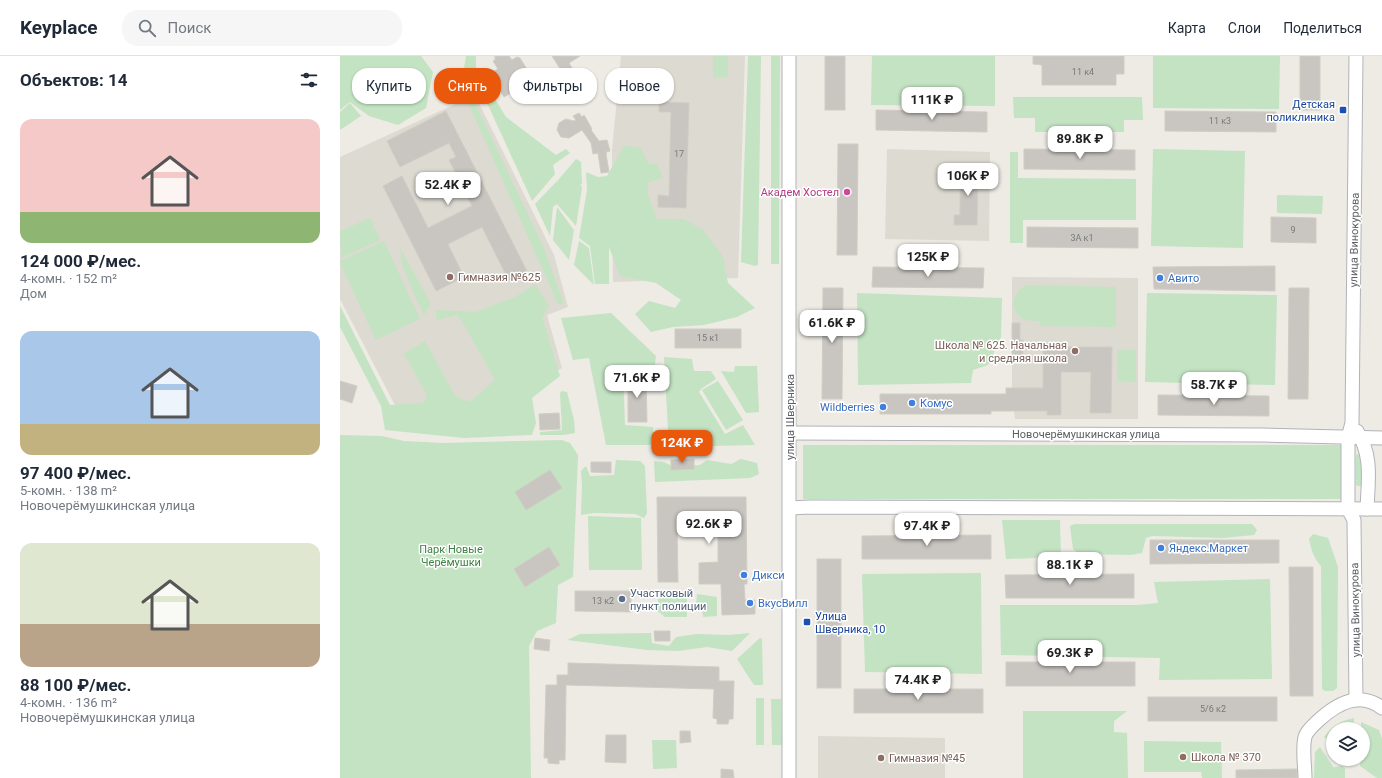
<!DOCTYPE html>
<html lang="ru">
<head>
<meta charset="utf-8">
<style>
	:root { --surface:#fff; --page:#f6f6f7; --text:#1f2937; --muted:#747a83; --line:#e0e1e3; --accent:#ea580c }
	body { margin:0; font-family:Roboto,sans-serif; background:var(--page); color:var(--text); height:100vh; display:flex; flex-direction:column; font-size:15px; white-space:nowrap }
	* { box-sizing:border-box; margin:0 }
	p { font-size:13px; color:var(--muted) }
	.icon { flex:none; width:22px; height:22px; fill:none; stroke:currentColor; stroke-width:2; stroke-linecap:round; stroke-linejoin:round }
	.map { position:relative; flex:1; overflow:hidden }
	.sheet { display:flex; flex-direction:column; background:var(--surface); width:340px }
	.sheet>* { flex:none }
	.banner { position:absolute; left:12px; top:12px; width:380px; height:36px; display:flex; gap:8px }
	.buttons { position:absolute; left:986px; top:666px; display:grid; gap:8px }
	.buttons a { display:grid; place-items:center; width:44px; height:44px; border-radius:50%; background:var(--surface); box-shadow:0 1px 3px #0004; font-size:20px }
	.price { position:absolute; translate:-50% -34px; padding:0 9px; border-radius:8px; background:#fff; color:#222; font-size:13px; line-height:26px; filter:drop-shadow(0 1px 2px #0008) }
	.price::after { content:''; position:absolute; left:50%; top:24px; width:12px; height:9px; margin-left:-6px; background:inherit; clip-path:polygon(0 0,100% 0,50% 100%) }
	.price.selected { background:var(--accent); color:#fff }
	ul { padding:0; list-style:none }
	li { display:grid; align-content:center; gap:8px; height:212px; padding:0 20px }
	li span { display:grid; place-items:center; height:124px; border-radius:12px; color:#555 }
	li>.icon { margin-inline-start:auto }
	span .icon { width:72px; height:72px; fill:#fffc; stroke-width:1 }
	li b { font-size:17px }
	h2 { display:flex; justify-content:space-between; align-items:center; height:48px; padding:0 20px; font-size:17px }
	.pill { padding:0 14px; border-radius:16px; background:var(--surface); box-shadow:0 1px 3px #0004; font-size:14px; line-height:36px }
	.pill.selected { background:var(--accent); color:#fff }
	header { display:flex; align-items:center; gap:24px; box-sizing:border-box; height:56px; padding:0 20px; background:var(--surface); border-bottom:1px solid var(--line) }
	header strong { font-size:19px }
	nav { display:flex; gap:22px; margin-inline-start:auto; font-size:14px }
	.search { width:280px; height:36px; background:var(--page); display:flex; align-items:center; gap:10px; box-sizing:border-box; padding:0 14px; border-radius:16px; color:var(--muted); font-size:15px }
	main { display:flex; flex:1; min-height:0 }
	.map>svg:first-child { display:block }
</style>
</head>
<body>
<header>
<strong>Keyplace</strong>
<div class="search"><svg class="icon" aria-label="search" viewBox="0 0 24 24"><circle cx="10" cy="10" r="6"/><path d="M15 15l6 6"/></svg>Поиск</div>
<nav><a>Карта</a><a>Слои</a><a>Поделиться</a></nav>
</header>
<main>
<section class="sheet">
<h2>Объектов: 14<svg class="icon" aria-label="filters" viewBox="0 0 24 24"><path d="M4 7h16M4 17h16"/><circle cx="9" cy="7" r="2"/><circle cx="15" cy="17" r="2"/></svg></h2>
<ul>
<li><span style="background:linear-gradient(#f6c9c9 75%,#8fb573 0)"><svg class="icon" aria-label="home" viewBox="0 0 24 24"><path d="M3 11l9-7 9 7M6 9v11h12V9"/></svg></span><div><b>124 000 ₽/мес.</b><p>4-комн. · 152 m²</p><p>Дом</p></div></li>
<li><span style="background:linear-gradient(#a9c7e8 75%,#c2b280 0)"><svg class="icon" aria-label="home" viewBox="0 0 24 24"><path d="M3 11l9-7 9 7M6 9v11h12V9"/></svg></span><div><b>97 400 ₽/мес.</b><p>5-комн. · 138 m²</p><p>Новочерёмушкинская улица</p></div></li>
<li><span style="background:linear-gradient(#dfe7d0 65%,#b9a48a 0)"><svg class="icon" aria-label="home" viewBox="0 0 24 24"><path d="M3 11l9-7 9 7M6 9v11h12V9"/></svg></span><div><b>88 100 ₽/мес.</b><p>4-комн. · 136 m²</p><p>Новочерёмушкинская улица</p></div></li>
</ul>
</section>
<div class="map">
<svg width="1042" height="722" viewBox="0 0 1042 722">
	<rect width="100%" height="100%" fill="#edebe4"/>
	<g fill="#dddad2">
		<path d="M 281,0 L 405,0 L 398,222 L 273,226 L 272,94 Z"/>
		<path d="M 135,39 L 214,199 L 228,251 L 207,259 L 222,312 L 171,344 L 60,359 L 0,243 L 0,101 Z"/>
		<path d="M 547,93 L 650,96 L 649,185 L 545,183 Z"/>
		<path d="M 672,221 L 798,222 L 798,363 L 675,363 L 674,355 L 666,355 L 666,332 L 672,332 Z"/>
		<path d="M 478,680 L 605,682 L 605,722 L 478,722 Z"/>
	</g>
	<g fill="#c3e3c3">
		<path d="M 0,0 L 81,0 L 93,16 L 86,52 L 58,69 L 29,60 L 10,46 L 0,54 Z"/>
		<path d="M 126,0 L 136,0 L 136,12 L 166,61 L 216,99 L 226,93 L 230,97 L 213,109 L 215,118 L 192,145 L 148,49 L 139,38 L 124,25 L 123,18 Z"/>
		<path d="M 373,0 L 388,0 L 388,21 L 373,22 Z"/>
		<path d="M 408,0 L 421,0 L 418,209 L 415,210 L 401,206 Z"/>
		<path d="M 431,0 L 440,0 L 439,208 L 431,208 Z"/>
		<path d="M 532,0 L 655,0 L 655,50 L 531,49 Z"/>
		<path d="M 813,0 L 940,0 L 939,53 L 813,52 Z"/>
		<path d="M 673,41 L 802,41 L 803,64 L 784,64 L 784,76 L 695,76 L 695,62 L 674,62 Z"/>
		<path d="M 134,45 L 204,192 L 224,248 L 218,248 L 129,49 Z"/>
		<path d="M 10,47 L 21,60 L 0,74 L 0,56 Z"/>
		<path d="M 284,90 L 300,91 L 309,108 L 317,108 L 323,122 L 308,126 L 308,140 L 317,163 L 344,163 L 363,174 L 383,201 L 388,227 L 415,252 L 397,261 L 364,269 L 333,271 L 311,276 L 295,258 L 309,245 L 335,252 L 341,244 L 316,227 L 280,220 L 269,191 L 269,228 L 255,228 L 250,190 L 239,182 L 247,134 L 246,116 L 258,121 L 267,120 Z"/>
		<path d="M 813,93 L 905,95 L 903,192 L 811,190 Z"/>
		<path d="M 670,96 L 678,96 L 678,122 L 796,123 L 796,164 L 683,164 L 683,187 L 670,187 Z"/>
		<path d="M 236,103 L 241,106 L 242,129 L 240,128 L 242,132 L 236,170 L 217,148 L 213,151 L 210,180 L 195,148 L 220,122 Z"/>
		<path d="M 937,139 L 983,140 L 982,158 L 937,157 Z"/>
		<path d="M 217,151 L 234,174 L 229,204 L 213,184 Z"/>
		<path d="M 30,162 L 40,184 L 1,202 L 0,175 Z"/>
		<path d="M 44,185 L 80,263 L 36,284 L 0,207 L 0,205 Z"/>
		<path d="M 239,185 L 249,192 L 254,229 L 234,209 Z"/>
		<path d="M 60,192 L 91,248 L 84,259 L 78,247 L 62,209 Z"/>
		<path d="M 195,228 L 209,250 L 202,261 L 220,320 L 192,342 L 196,367 L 192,379 L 124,382 L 45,374 L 41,350 L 0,271 L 0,250 L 50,349 L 83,347 L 87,339 L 64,298 L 85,285 L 115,340 L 130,346 L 155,324 L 123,267 L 117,259 L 96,264 L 96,254 L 136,256 L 161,246 L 174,242 Z"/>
		<path d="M 687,229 L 776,231 L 776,271 L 700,270 L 700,265 C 695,265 688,265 683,263 C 674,258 671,246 677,237 C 679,233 683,231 687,229 Z"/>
		<path d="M 517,237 L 662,242 L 661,281 L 648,309 L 633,314 L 631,327 L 518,329 Z"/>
		<path d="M 807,237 L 937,239 L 935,329 L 805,326 Z"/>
		<path d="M 271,257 L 316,300 L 314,316 L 283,316 L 285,369 L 313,371 L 313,389 L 266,389 L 249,302 L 233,304 L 221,262 Z"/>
		<path d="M 777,294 L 796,294 L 796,326 L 777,325 Z"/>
		<path d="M 324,301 L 352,303 L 354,315 L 371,315 L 376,323 L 361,333 L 359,336 L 385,378 L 403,369 L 415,389 L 329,391 Z"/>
		<path d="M 395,310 L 417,310 L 419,356 L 406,357 L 381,315 L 394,316 Z"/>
		<path d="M 378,325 L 403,364 L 386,374 L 362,334 Z"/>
		<path d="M 222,335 L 227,336 L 234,364 L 235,377 L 223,379 L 200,379 L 200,376 L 222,374 L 220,337 Z"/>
		<path d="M 0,379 L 42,380 L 64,385 L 103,387 L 222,384 L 230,387 L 238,399 L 233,521 L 218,529 L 216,567 L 197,575 L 189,590 L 191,722 L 0,722 Z"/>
		<rect x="463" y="389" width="538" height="54"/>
		<path d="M 1018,398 L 1022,399 L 1022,428 L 1021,430 L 1017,430 L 1016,428 L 1016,399 Z"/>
		<path d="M 401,403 L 417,407 L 419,418 L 410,422 L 315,426 L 314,405 L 324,406 L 334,411 L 360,409 L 367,404 L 391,408 Z"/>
		<path d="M 276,404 L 300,405 L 305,410 L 307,457 L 304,462 L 295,458 L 254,457 L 241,459 L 242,428 L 241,415 L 246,410 L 250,420 L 274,419 Z"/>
		<path d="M 248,460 L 301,462 L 302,514 L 249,514 Z"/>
		<path d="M 662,464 L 720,464 L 721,501 L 666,503 Z"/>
		<path d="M 735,468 L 912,468 L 917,474 L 914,479 L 883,482 L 812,480 L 806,482 L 802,497 L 791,499 L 739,498 L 733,493 L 730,470 Z"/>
		<path d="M 973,478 L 988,482 L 998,511 L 997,632 L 993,635 L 985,635 L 982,633 L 981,510 C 974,502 971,494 969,483 Z"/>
		<path d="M 641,517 L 642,618 L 525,616 L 522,518 Z"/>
		<path d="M 930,523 L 932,623 L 819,624 L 820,602 L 661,599 L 660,549 L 797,549 L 818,547 L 814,526 Z"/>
		<path d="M 318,537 L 347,538 L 347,561 L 325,561 L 318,555 Z"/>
		<path d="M 357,538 L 377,541 L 377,560 L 363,561 L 362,552 L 356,550 Z"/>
		<path d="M 311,577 L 312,587 L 329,590 L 336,581 L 357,578 L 389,579 L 410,577 L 392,595 L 367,591 L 338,595 L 307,594 L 227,584 L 240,578 Z"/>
		<path d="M 420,582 L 422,583 L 423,629 L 414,629 L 397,603 Z"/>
		<rect x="416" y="642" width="8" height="47"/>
		<path d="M 431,643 L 441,643 L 442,689 L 432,689 Z"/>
		<path d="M 683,655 L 787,655 L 774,665 L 774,676 L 787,677 L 788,722 L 683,722 Z"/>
		<path d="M 1014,662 L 1014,673 L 993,673 L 993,688 L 984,681 C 993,669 1000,665 1014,662 Z"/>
		<path d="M 1021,666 L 1039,674 L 1042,683 L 1042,722 L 1037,722 L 1020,710 L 1021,703 L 1023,703 L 1023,673 L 1021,673 Z"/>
		<path d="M 312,684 L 336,684 L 337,712 L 313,713 Z"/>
		<path d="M 804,685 L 881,686 L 882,722 L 862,722 L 861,716 L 804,716 Z"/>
		<path d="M 980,691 L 994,712 L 994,711 L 1002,710 L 1005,712 L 1005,722 L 974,722 L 975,696 Z"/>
	</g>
	<g fill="#c9c6c1" stroke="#d1cdc3">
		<path d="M 155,0 L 169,0 L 172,4 L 177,1 L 180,2 L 193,23 L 184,29 L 188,36 L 178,42 L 174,35 L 164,41 L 151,20 L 152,16 L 158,13 L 153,5 L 155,4 Z"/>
		<path d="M 212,0 L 240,0 L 229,7 L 243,31 L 216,47 L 207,33 L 226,22 Z"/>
		<rect x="485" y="0" width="20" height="54"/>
		<path d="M 693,0 L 784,0 L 784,18 L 776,18 L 776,29 L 702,29 L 702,9 L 693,8 Z"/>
		<rect x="960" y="0" width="20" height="54"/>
		<path d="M 319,46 L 349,47 L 346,152 L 318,151 L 318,139 L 329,140 L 331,56 L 319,56 Z"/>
		<path d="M 536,54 L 647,56 L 647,76 L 536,74 Z"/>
		<path d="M 106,55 L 187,215 L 169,225 L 142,171 L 108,188 L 124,221 L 96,235 L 43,130 L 62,120 L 88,172 L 132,150 L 109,104 L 116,101 L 109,87 L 60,111 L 47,85 Z"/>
		<path d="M 825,55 L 936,56 L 936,76 L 825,75 Z"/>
		<path d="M 239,57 L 242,61 L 244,59 L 252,73 L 251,74 L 259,85 L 267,84 L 270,95 L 266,96 L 267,97 L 266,98 L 269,116 L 261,117 L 258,97 L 253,98 L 251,87 L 242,74 L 229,82 L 221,81 L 217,74 L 219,67 L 226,63 L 234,65 L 236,64 L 233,60 Z"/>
		<path d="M 498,88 L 518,88 L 517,199 L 497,199 Z"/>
		<path d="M 684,93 L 795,94 L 795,114 L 684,113 Z"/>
		<path d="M 615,113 L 638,113 L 637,169 L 614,169 L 614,159 L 620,159 L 620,124 L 615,124 Z"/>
		<path d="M 931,161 L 976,162 L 976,187 L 931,186 Z"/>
		<path d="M 687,171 L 798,172 L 798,192 L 687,191 Z"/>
		<path d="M 935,210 L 935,235 L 814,233 L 813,211 Z"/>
		<path d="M 533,211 L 644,212 L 643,232 L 532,231 Z"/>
		<path d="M 483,232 L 503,232 L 502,343 L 482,343 Z"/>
		<path d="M 949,232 L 969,232 L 968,343 L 948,343 Z"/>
		<path d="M 672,267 L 680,267 L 680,284 L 683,284 L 683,303 L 672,303 Z"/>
		<rect x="335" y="273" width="66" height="19"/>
		<path d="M 703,291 L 772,291 L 771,357 L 750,357 L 751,316 L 721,316 L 721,359 L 707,359 L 707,355 L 651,355 L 651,358 L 540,358 L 540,338 L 666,338 L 666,332 L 703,332 Z"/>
		<path d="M 288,319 L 306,319 L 307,366 L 288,366 Z"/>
		<path d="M 0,325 L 17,330 L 12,347 L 0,343 Z"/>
		<path d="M 818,339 L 929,340 L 929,360 L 818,359 Z"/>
		<path d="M 219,357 L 220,373 L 200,374 L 199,358 Z"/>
		<path d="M 354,403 L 354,413 L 331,414 L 331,404 Z"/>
		<path d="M 251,406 L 271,406 L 271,417 L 251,416 Z"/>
		<path d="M 210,414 L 222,432 L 186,454 L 175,436 Z"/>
		<path d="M 317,441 L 406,441 L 407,528 L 404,528 L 405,544 L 415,544 L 415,558 L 382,559 L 381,528 L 359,528 L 359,507 L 378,506 L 378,469 L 337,469 L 338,526 L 318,526 Z"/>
		<path d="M 651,479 L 651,503 L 522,503 L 522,480 Z"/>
		<path d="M 810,484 L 939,484 L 939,507 L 810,508 Z"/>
		<path d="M 209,491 L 220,509 L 185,531 L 174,513 Z"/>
		<rect x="477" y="503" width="24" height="129"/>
		<path d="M 949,511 L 973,511 L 973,640 L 950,640 Z"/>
		<path d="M 794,518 L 794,542 L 666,542 L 665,519 Z"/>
		<path d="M 235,535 L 291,535 L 291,556 L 235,555 Z"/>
		<path d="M 314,575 L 330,575 L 330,585 L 315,585 Z"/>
		<path d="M 195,582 L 210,584 L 209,595 L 194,593 Z"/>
		<rect x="666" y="606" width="129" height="24"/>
		<path d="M 228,607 L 379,611 L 379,625 L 394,625 L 393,663 L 389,663 L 388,668 L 377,668 L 377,663 L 373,662 L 374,633 L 226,629 L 225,704 L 219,704 L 219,708 L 208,707 L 208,702 L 204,702 L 206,629 L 217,629 L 217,619 L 228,619 Z"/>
		<rect x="514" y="633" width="129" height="24"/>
		<rect x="808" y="641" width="129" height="24"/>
		<path d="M 340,675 L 350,675 L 351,686 L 340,687 Z"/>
		<path d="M 266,679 L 286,679 L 286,707 L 265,706 Z"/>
		<path d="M 381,713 L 393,714 L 394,722 L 381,722 Z"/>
		<path d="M 957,713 L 957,722 L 896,722 L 896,714 Z"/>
	</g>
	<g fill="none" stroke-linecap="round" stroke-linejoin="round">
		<defs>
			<g id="secondary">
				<path d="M 449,0 L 449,722"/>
				<path d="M 1017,375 C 1033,400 1028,425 1027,453"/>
				<path d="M 450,377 L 922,379 L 1042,382"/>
				<path d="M 450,452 L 470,451 L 1042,453"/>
				<path d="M 1016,644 L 1014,464 L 1008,453 L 1008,382 L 1012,367 L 1016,0"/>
				<path d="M 965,722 C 965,710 962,693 965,681 C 967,674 975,668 980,663 C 998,647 1020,635 1042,652"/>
			</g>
		</defs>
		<use href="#secondary" stroke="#b1b3b8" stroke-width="15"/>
		<use href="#secondary" stroke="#fff" stroke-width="13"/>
	</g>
	<g fill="#1a4fb4" stroke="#fff" stroke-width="1.5">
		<rect x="999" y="50" width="8" height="8" rx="2"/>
		<rect x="463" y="562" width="8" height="8" rx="2"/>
	</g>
	<circle fill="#d1479c" stroke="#fff" stroke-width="1.5" cx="507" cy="136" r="4"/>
	<g fill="#8d6e63" stroke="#fff" stroke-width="1.5">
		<circle cx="110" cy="221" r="4"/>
		<circle cx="735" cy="295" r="4"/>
		<circle cx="843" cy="701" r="4"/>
		<circle cx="541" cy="702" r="4"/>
	</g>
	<g fill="#3f7fe0" stroke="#fff" stroke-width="1.5">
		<circle cx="820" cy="222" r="4"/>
		<circle cx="572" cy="347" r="4"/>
		<circle cx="543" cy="351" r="4"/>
		<circle cx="821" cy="492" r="4"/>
		<circle cx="404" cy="519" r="4"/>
		<circle cx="410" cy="547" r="4"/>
	</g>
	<circle fill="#5c6f8a" stroke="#fff" stroke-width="1.5" cx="282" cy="543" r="4"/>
	<g text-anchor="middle" stroke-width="3" stroke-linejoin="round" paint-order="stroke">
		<g font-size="9" fill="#77797a">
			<text x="743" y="19">11 к4</text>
			<text x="880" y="68">11 к3</text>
			<text x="339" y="101">17</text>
			<text x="953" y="177">9</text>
			<text x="742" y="185">3А к1</text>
			<text x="368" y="285">15 к1</text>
			<text x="263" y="548">13 к2</text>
			<text x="873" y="656">5/6 к2</text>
		</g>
		<g font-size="11" fill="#164399" stroke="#fff" text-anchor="end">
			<text x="995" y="52">Детская<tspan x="995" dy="13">поликлиника</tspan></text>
			<text x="475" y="564" text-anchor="start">Улица<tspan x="475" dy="13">Шверника, 10</tspan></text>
		</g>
		<g font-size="11" fill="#b23c85" stroke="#fff" text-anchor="end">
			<text x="499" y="140">Академ Хостел</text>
		</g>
		<g font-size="11" fill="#5c5f63" stroke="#fff">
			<text transform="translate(1014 184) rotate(-89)" y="4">улица Винокурова</text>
			<text transform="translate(450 361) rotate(-90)" y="4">улица Шверника</text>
			<text x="746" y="382">Новочерёмушкинская улица</text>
			<text transform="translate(1015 554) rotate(-91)" y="4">улица Винокурова</text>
		</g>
		<g font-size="11" fill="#785e54" stroke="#fff" text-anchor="start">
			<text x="118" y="225">Гимназия №625</text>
			<text x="727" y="293" text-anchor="end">Школа № 625. Начальная<tspan x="727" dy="13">и средняя школа</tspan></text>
			<text x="851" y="705">Школа № 370</text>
			<text x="549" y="706">Гимназия №45</text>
		</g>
		<g font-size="11" fill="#366cbe" stroke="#fff" text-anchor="start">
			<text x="828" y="226">Авито</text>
			<text x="580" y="351">Комус</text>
			<text x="535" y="355" text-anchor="end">Wildberries</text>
			<text x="829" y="496">Яндекс.Маркет</text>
			<text x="412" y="523">Дикси</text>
			<text x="418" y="551">ВкусВилл</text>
		</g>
		<g font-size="11" fill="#3d8141" stroke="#fff">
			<text x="111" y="497">Парк Новые<tspan x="111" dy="13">Черёмушки</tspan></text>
		</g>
		<g font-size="11" fill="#4e5e75" stroke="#fff" text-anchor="start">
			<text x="290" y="541">Участковый<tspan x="290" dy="13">пункт полиции</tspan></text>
		</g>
	</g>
</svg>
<div class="buttons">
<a><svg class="icon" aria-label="layers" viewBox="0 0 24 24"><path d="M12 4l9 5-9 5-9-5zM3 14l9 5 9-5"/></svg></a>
</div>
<b class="price" style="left:592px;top:65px">111K ₽</b>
<b class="price" style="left:740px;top:104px">89.8K ₽</b>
<b class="price" style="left:628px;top:141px">106K ₽</b>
<b class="price" style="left:108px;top:150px">52.4K ₽</b>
<b class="price" style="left:588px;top:222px">125K ₽</b>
<b class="price" style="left:492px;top:288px">61.6K ₽</b>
<b class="price" style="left:297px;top:343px">71.6K ₽</b>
<b class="price" style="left:874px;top:350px">58.7K ₽</b>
<b class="price selected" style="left:342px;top:408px">124K ₽</b>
<b class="price" style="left:369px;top:489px">92.6K ₽</b>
<b class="price" style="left:587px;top:491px">97.4K ₽</b>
<b class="price" style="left:730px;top:530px">88.1K ₽</b>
<b class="price" style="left:730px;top:618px">69.3K ₽</b>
<b class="price" style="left:578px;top:645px">74.4K ₽</b>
<div class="banner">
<a class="pill">Купить</a>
<a class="pill selected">Снять</a>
<a class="pill">Фильтры</a>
<a class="pill">Новое</a>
</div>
</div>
</main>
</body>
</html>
